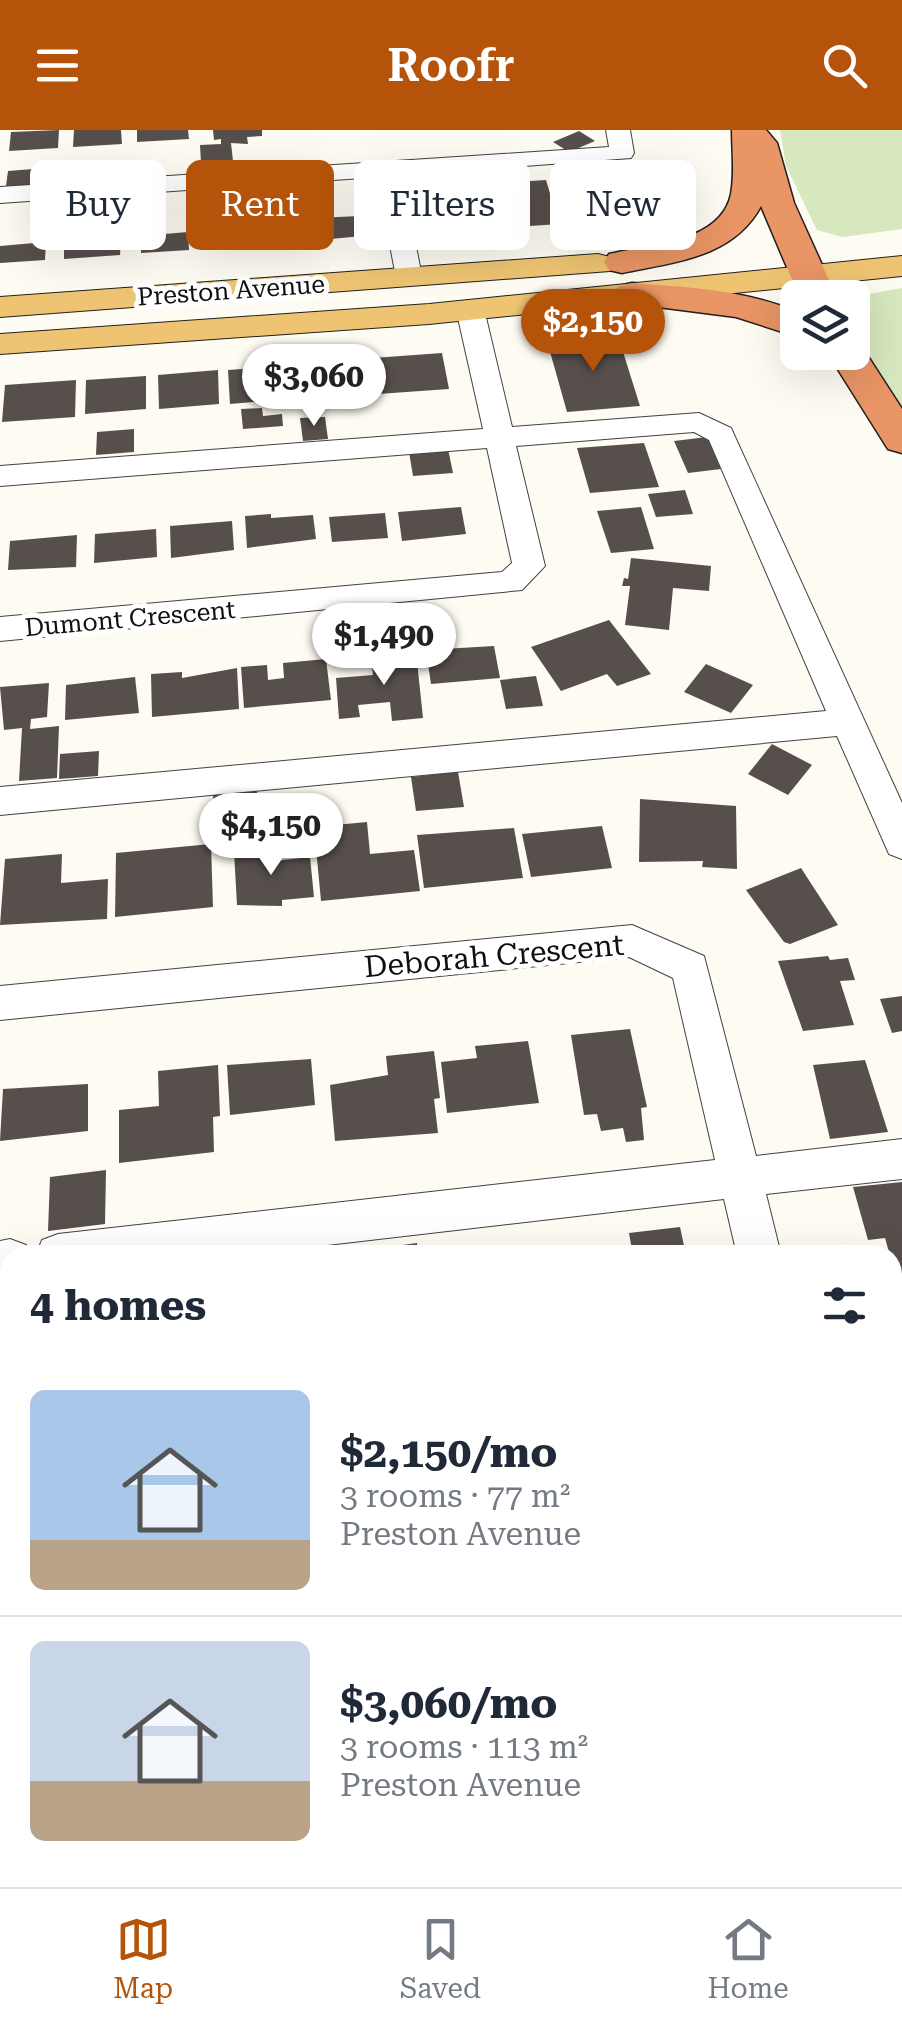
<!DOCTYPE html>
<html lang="en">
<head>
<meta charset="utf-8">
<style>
	:root { --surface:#fff; --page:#f6f6f7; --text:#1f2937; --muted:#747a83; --line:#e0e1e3; --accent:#b45309 }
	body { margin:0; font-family:"Roboto Serif",serif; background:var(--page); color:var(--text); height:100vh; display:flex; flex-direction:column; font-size:38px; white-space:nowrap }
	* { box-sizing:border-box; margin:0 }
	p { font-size:32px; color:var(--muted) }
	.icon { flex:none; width:55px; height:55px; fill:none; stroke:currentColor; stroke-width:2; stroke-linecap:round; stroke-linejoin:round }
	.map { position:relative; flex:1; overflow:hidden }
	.panel { position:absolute; left:0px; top:1115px; width:902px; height:642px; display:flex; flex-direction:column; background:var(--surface); border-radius:30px 30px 0 0; box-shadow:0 10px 40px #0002 }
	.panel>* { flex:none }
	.hud { position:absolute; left:30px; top:30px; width:842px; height:90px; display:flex; gap:20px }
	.tools { position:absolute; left:780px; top:150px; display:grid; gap:20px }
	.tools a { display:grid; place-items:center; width:90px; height:90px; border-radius:15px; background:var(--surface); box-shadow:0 10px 40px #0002; font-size:50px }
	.price { position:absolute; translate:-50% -85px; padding:0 22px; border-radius:35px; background:#fff; color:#222; font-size:32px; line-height:65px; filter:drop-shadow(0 2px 5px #0008) }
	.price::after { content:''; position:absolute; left:50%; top:60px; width:30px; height:22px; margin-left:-15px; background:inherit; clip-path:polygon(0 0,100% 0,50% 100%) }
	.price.selected { background:var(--accent); color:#fff }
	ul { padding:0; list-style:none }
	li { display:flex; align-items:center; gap:30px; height:250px; padding:0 30px }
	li+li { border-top:2px solid var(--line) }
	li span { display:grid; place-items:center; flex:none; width:280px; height:200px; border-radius:15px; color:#555 }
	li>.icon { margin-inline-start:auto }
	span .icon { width:120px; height:120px; fill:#fffc; stroke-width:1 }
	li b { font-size:42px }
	h2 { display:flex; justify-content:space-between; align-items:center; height:120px; padding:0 30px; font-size:42px }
	.chip { padding:0 35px; border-radius:15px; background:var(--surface); box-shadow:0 10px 40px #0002; font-size:35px; line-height:90px }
	.chip.selected { background:var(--accent); color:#fff }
	header { display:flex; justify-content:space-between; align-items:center; height:130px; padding:0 30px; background:var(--accent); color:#fff; font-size:45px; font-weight:600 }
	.menu { display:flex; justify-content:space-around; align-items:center; height:140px; border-top:2px solid var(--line); background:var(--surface); font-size:28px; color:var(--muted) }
	.menu a { display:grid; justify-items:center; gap:5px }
	.menu .selected { color:var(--accent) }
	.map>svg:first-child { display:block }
</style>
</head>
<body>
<header><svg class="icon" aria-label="menu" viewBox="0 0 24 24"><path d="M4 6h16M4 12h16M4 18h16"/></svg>Roofr<svg class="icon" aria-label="search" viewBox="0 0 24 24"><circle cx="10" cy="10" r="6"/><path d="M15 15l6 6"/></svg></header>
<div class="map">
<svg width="902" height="1757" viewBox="0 0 902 1757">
	<rect width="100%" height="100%" fill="#fefbf2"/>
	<g fill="#d7e7be">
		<path d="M 780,0 L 902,0 L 902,99 L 842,107 L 817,100 L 786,36 Z"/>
		<path d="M 902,158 L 902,289 C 873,247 853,220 852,168 L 846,168 Z"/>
	</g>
	<g fill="#574f4c">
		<path d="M 59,0 L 58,18 L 9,21 L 11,2 Z"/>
		<path d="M 74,0 L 121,0 L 122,14 L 73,17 Z"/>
		<path d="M 137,0 L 188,0 L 189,9 L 137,12 Z"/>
		<path d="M 213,0 L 262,0 L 262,6 L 247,7 L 248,14 L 231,13 L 233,31 L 201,33 L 200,15 L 221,14 L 221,9 L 214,10 Z"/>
		<path d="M 579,1 L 595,11 L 569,22 L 553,12 Z"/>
		<path d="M 46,38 L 44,54 L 6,56 L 8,41 Z"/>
		<path d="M 546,50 L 559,94 L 424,103 L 415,59 Z"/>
		<path d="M 250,59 L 252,82 L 223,84 L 221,61 Z"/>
		<path d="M 280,63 L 282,79 L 255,81 L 253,65 Z"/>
		<path d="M 382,85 L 385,104 L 319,110 L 316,88 Z"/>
		<path d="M 313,94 L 315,111 L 269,115 L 267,97 Z"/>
		<path d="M 244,98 L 246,116 L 195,119 L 194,101 Z"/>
		<path d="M 188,102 L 189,120 L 141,123 L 141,106 Z"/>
		<path d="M 121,107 L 120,125 L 64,129 L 64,111 Z"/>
		<path d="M 46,112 L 45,130 L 0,133 L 0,116 Z"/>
		<path d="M 618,206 L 640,276 L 567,282 L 547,211 Z"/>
		<path d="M 442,223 L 449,259 L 378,264 L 373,228 Z"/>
		<path d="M 365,228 L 371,264 L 301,269 L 297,234 Z"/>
		<path d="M 287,236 L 291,269 L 230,274 L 228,240 Z"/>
		<path d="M 218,240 L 219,274 L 159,279 L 158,245 Z"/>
		<path d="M 146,246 L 146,279 L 85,284 L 86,250 Z"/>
		<path d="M 76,250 L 75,287 L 2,292 L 5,255 Z"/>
		<path d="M 262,278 L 263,286 L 282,284 L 283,296 L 243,299 L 241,279 Z"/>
		<path d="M 325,287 L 328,309 L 303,311 L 300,288 Z"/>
		<path d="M 134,299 L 134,322 L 96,325 L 97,302 Z"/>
		<path d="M 707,307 L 721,339 L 688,343 L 674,311 Z"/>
		<path d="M 644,313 L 659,357 L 590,363 L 577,318 Z"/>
		<path d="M 448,319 L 453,343 L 413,346 L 409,322 Z"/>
		<path d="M 685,360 L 693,384 L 656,387 L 648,364 Z"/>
		<path d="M 461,377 L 466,404 L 402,411 L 398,382 Z"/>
		<path d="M 641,377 L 654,419 L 611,423 L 597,381 Z"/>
		<path d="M 385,383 L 388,408 L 332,412 L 329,387 Z"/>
		<path d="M 271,384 L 271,388 L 313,385 L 316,409 L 247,418 L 245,386 Z"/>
		<path d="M 232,391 L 234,420 L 171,428 L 170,396 Z"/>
		<path d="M 156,399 L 157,427 L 94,433 L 95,404 Z"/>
		<path d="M 77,405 L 76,437 L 8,440 L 10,411 Z"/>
		<path d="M 631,428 L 711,436 L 709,461 L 673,458 L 669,500 L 625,495 L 630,456 L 622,456 L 624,448 L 628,449 Z"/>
		<path d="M 609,490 L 651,544 L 617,556 L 607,544 L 561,561 L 531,517 Z"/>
		<path d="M 494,516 L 500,548 L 431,554 L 426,520 Z"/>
		<path d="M 416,522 L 423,588 L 392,591 L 390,572 L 358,575 L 360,587 L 339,589 L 336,548 L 373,545 L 371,526 Z"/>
		<path d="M 326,529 L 331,570 L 244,578 L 241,537 L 267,535 L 268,550 L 284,548 L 283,533 Z"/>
		<path d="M 706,534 L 753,555 L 731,583 L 684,562 Z"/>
		<path d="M 237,538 L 239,579 L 152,587 L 151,544 L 182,542 L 182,548 Z"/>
		<path d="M 536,546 L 543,576 L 506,579 L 500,550 Z"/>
		<path d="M 135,547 L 139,583 L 65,590 L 66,555 Z"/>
		<path d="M 49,553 L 47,587 L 31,589 L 30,599 L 59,596 L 57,648 L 19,651 L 22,598 L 4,600 L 0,557 Z"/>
		<path d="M 772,614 L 812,635 L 788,665 L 748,644 Z"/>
		<path d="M 99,621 L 98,646 L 59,649 L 60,624 Z"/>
		<path d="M 458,642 L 464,677 L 416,681 L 411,647 Z"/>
		<path d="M 257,660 L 259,691 L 215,696 L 213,664 Z"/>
		<path d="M 640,669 L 736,676 L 737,739 L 702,737 L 703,731 L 639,732 Z"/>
		<path d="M 367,692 L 370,724 L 414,720 L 420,761 L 321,771 L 314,697 Z"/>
		<path d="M 602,696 L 612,738 L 531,747 L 522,704 Z"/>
		<path d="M 514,698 L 523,748 L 424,758 L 417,705 Z"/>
		<path d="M 211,714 L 213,777 L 115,787 L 116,723 Z"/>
		<path d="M 272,718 L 274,731 L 310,727 L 314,767 L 282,770 L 282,776 L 237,775 L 234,722 Z"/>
		<path d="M 62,724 L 61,753 L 108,749 L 107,789 L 0,795 L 5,729 Z"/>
		<path d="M 801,738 L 838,795 L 790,814 L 784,812 L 746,760 Z"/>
		<path d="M 828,826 L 830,830 L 848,828 L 855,850 L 840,851 L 854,895 L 803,901 L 778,831 Z"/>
		<path d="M 902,866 L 902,901 L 892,903 L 880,869 Z"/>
		<path d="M 630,899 L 647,977 L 641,978 L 644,1010 L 626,1012 L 623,998 L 601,1001 L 597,984 L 584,985 L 571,905 Z"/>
		<path d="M 528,911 L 539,973 L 447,983 L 441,932 L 477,928 L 475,916 Z"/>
		<path d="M 434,921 L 440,968 L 434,969 L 438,1003 L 335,1011 L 330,955 L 388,945 L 386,926 Z"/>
		<path d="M 311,929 L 315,975 L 230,985 L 227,935 Z"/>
		<path d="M 865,930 L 888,1002 L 830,1009 L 813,935 Z"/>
		<path d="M 218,935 L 220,986 L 213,987 L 214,1022 L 119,1033 L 119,980 L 159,976 L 158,941 Z"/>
		<path d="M 88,954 L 88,1001 L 0,1011 L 3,959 Z"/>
		<path d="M 106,1040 L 105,1094 L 48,1101 L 50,1047 Z"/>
		<path d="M 902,1052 L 902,1153 L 898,1154 L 885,1108 L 868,1110 L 853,1057 Z"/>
		<path d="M 680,1097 L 686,1125 L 633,1125 L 629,1103 Z"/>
		<path d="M 417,1113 L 418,1125 L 361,1125 L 361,1121 Z"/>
		<path d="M 902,1164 L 902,1215 L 901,1215 L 892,1170 Z"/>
		<path d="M 902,1450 L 902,1565 L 892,1569 L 892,1453 Z"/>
		<path d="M 10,1588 L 10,1670 L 0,1671 L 0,1589 Z"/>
		<rect x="37" y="1748" width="66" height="9"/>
		<rect x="105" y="1748" width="57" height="9"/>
	</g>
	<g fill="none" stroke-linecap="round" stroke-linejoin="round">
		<defs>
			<g id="minor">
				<path d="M 606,0 L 630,0 L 634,23 L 631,28 L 402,45 L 422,147 L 409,155 L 396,147 L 377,47 L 0,73 L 0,57 L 609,17 Z"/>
				<path d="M 470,171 L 484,179 L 512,297 L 699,283 L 731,298 L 902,673 L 902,729 L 889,724 L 837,606 L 0,685 L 0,657 L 826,581 L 709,310 L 694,302 L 516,316 L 545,436 L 522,460 L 0,511 L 0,487 L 502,442 L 512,433 L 487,318 L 0,356 L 0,336 L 483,299 L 456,179 Z"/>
				<path d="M 632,795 L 704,826 L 756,1026 L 902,1009 L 902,1049 L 766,1064 L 781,1125 L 737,1125 L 724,1069 L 241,1125 L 36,1125 L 42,1110 L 58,1104 L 715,1030 L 673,848 L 629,827 L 0,890 L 0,856 Z"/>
				<path d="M 10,1109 L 26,1115 L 30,1125 L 10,1125 L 10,1151 L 0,1153 L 0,1111 Z"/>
				<path d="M 10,1423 L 10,1473 L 0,1474 L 0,1424 Z"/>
				<path d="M 902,1721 L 902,1757 L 819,1757 L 823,1748 L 892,1748 L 892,1722 Z"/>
			</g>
			<g id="major">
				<path d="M 598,124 L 610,127 L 615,134 L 610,141 L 0,187 L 0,167 Z"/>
				<path d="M 902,126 L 902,146 L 429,194 L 0,224 L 0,204 L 429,174 Z"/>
			</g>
			<g id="highway">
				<path d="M 732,0 L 766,0 L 777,13 L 794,73 L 837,168 L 800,168 L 761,76 C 733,128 674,132 622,143 L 609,140 L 604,132 L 609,124 C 648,115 721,113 731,64 C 735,43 732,21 732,0 Z"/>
				<path d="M 632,153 C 688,157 745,160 798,182 L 798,207 L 736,187 L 619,172 L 613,164 L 619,156 Z"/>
				<path d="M 852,212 L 860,214 L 902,279 L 902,323 L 888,319 L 827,222 L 852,222 Z"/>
			</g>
		</defs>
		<use href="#minor" stroke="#424242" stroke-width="2"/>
		<use href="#major" stroke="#202020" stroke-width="2"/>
		<use href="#highway" stroke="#202020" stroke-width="3"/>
		<use href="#minor" fill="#fff" fill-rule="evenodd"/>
		<use href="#major" fill="#eec473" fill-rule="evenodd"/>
		<use href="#highway" fill="#e99565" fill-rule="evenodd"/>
	</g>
	<g text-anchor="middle" stroke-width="10" stroke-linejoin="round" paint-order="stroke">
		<g font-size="25" fill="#0f0f0f" stroke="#fff">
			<text transform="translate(231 160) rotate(-4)" y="9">Preston Avenue</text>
			<text transform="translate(130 488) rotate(-5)" y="9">Dumont Crescent</text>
		</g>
		<g font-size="30" fill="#0f0f0f" stroke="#fff">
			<text transform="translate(494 826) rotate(-5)" y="10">Deborah Crescent</text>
		</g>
	</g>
</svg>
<div class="tools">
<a><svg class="icon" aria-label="layers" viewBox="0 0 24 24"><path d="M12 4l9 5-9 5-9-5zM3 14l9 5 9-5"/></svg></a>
</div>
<b class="price selected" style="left:593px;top:244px">$2,150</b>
<b class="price" style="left:314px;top:299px">$3,060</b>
<b class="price" style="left:384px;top:558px">$1,490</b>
<b class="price" style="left:271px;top:748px">$4,150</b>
<div class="hud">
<a class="chip">Buy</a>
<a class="chip selected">Rent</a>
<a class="chip">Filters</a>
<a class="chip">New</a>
</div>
<section class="panel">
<h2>4 homes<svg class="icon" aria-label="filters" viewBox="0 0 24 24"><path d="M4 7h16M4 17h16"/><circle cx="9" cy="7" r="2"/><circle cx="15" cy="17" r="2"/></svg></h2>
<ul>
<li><span style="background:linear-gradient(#a9c7e8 75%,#b9a48a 0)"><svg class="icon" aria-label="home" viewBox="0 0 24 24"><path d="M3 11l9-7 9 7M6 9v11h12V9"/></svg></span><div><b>$2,150/mo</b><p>3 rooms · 77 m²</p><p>Preston Avenue</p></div></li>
<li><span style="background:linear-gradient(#c9d6e8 70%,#b9a48a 0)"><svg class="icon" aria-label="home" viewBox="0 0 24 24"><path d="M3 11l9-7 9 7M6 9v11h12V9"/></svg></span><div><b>$3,060/mo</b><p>3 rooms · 113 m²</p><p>Preston Avenue</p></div></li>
</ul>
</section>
</div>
<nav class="menu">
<a class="selected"><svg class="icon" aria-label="map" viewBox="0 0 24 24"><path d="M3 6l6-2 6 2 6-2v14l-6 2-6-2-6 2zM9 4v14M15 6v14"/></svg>Map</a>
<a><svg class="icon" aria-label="saved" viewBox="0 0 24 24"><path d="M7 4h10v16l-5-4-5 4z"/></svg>Saved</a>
<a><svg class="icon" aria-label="home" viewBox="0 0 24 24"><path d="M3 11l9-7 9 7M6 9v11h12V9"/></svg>Home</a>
</nav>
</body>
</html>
